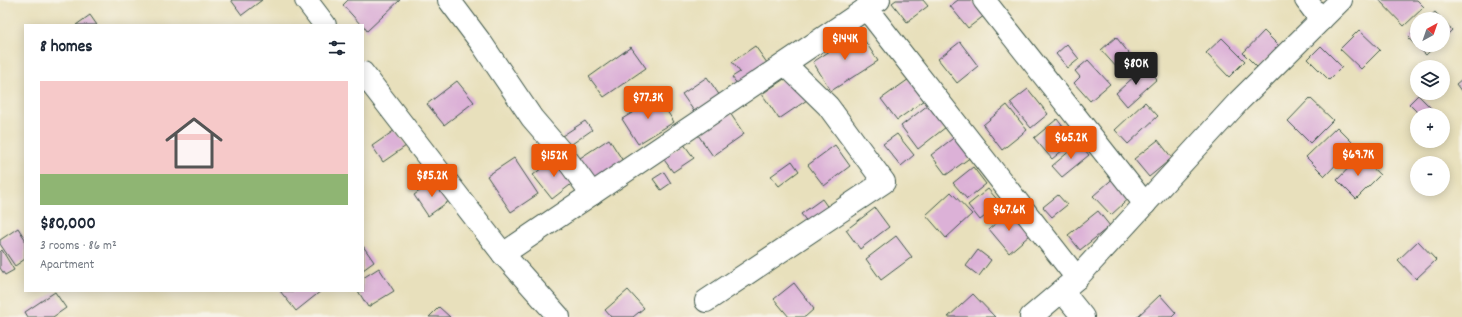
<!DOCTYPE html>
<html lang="en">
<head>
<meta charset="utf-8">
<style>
	:root { --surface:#fff; --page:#f6f6f7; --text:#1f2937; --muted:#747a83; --accent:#ea580c }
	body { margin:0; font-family:Dekko,sans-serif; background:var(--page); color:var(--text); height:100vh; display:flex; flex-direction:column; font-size:15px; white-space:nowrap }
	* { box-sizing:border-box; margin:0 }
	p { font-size:13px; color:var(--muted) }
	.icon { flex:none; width:22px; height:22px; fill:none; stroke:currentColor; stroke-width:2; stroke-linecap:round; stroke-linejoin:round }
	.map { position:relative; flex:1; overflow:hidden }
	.side { position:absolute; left:24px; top:24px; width:340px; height:268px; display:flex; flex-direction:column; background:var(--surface); border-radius:0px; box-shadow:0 2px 10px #0003 }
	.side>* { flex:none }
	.needle { width:26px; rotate:40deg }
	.buttons { position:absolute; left:1410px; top:12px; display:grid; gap:8px }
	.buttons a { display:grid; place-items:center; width:40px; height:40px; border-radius:50%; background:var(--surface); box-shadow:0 2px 10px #0003; font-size:20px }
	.price { position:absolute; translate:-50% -34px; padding:0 9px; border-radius:4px; background:var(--accent); color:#fff; font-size:13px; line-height:26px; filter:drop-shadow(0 1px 2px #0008) }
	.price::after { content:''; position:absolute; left:50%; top:24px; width:12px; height:9px; margin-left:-6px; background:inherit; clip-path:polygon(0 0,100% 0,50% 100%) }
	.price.on { background:#222; color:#fff }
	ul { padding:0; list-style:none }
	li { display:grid; align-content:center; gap:8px; height:212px; padding:0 16px }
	li span { display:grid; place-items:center; height:124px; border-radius:0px; color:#555 }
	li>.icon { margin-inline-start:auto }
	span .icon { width:72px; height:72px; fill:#fffc; stroke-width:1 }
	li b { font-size:17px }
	h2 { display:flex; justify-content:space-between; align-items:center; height:48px; padding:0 16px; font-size:17px }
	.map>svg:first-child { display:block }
</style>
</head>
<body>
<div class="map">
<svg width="1462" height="317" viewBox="0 0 1462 317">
	<rect width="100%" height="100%" fill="#f7f3e8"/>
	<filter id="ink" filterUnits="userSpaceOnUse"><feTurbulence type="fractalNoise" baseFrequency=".025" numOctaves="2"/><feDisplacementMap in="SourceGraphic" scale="8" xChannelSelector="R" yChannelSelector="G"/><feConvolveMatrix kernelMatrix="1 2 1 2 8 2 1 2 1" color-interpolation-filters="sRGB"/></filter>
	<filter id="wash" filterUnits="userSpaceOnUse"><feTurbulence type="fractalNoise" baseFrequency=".012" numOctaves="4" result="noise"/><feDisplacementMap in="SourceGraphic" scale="16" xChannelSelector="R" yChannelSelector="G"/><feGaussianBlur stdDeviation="0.9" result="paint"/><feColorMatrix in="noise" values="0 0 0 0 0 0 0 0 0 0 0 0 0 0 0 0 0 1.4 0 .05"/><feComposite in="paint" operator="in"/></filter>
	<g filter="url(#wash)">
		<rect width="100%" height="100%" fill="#e8e0bc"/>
		<g id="blocks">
			<g fill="#dcb1d7">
				<path d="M 231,0 L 262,0 L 242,15 Z"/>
				<path d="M 348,0 L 400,0 L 367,31 L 363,25 L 361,25 L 343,5 Z"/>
				<path d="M 896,0 L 923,0 L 928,6 L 907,22 L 892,3 Z"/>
				<path d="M 958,0 L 972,0 L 985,15 L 968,28 L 950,6 Z"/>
				<path d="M 1379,0 L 1417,0 L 1424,7 L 1404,26 Z"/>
				<path d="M 1435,12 L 1442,19 L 1427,19 Z"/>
				<path d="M 90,15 L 97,25 L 76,25 Z"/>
				<path d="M 1443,20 L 1452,30 L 1443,39 Z"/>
				<path d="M 1417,29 L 1417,45 L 1436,45 L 1426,55 L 1408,38 Z"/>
				<path d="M 1359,30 L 1380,50 L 1361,69 L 1340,49 Z"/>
				<path d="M 1264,31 L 1280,47 L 1258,68 L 1243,53 Z"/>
				<path d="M 859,32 L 878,61 L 831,91 L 813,62 Z"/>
				<path d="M 1116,37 L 1132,57 L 1118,69 L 1101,50 Z"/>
				<path d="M 1222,38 L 1245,61 L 1229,77 L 1206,53 Z"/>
				<path d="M 960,42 L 978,66 L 957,83 L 938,59 Z"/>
				<path d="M 1067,44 L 1079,59 L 1068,68 L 1056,54 Z"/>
				<path d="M 755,46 L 770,67 L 740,88 L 732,77 L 740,72 L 732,62 Z"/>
				<path d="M 1321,46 L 1342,67 L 1329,80 L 1308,59 Z"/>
				<path d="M 631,47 L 646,68 L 604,97 L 589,77 Z"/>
				<path d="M 1088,60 L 1110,84 L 1090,101 L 1074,83 L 1080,77 L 1075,71 Z"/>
				<path d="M 1146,66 L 1157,79 L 1127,106 L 1116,93 Z"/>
				<path d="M 790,75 L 807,100 L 779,119 L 762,94 Z"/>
				<path d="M 707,77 L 720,96 L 696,114 L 682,94 Z"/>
				<path d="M 909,79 L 925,100 L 897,120 L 881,99 Z"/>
				<path d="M 1462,79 L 1462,92 L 1456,84 Z"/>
				<path d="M 457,81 L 474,102 L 444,125 L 427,104 Z"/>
				<path d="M 1028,89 L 1048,114 L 1031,128 L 1010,103 Z"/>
				<path d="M 1418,95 L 1438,115 L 1420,115 L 1409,104 Z"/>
				<path d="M 658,97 L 674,122 L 638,144 L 622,119 Z"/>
				<path d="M 1310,98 L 1333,120 L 1310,143 L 1288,121 Z"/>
				<path d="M 1145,102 L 1158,116 L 1128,144 L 1115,130 Z"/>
				<path d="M 928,105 L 946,127 L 918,149 L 901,126 Z"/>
				<path d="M 1007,105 L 1027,130 L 1002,150 L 983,125 Z"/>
				<path d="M 730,113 L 744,134 L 713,156 L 698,135 Z"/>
				<path d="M 1057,119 L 1074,141 L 1052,159 L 1034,138 Z"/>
				<path d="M 585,121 L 592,130 L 569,146 L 562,136 Z"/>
				<path d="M 1337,127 L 1355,145 L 1325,176 L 1306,157 Z"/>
				<path d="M 395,130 L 406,146 L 383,162 L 372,146 Z"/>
				<path d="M 897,134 L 914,155 L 901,166 L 883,144 Z"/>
				<path d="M 956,136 L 971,157 L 946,175 L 931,155 Z"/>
				<path d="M 609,139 L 623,161 L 591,182 L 577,160 Z"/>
				<path d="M 1158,140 L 1172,158 L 1149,177 L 1134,159 Z"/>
				<path d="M 683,143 L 694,158 L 673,172 L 662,157 Z"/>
				<path d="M 1079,143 L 1089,155 L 1062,177 L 1052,166 Z"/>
				<path d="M 835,145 L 850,166 L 824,186 L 808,165 Z"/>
				<path d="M 1360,156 L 1380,175 L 1356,199 L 1337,180 Z"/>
				<path d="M 514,158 L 538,194 L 511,212 L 487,176 Z"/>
				<path d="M 555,158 L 574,182 L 552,199 L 533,175 Z"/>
				<path d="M 792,161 L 799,171 L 779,186 L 771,176 Z"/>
				<path d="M 973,167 L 986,184 L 967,199 L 953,183 Z"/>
				<path d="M 664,172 L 671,183 L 661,190 L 653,179 Z"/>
				<path d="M 1117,175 L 1134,194 L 1111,215 L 1093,196 Z"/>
				<path d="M 435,180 L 449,201 L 428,216 L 414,195 Z"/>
				<path d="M 988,189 L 1001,204 L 980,220 L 968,205 Z"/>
				<path d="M 951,192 L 972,214 L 946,238 L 926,215 Z"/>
				<path d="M 1058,195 L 1067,205 L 1052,217 L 1043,207 Z"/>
				<path d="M 822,199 L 829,209 L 809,224 L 801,214 Z"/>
				<path d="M 875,208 L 889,227 L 860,249 L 846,230 Z"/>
				<path d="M 1098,211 L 1110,226 L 1080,250 L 1068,235 Z"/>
				<path d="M 1010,212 L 1030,235 L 1009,253 L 989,229 Z"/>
				<path d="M 18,228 L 25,239 L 25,259 L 15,266 L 0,244 L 0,240 Z"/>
				<path d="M 896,236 L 912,257 L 881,280 L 866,259 Z"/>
				<path d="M 1418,241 L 1436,260 L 1416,279 L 1398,260 Z"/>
				<path d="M 363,246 L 374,262 L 363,270 Z"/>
				<path d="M 2,250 L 14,270 L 5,275 L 0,268 L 0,252 Z"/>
				<path d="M 978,250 L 991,260 L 979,276 L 966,266 Z"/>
				<path d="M 379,268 L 394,291 L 368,307 L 358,291 L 363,291 L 363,278 Z"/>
				<path d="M 794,283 L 814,309 L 805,317 L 789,317 L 774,299 Z"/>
				<path d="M 628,290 L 644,308 L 633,317 L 611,317 L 605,310 Z"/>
				<path d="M 280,291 L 321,291 L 296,311 Z"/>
				<path d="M 55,292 L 66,308 L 53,317 L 28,317 L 25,312 Z"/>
				<path d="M 973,294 L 995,317 L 948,317 Z"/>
				<path d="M 1160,295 L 1176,313 L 1172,317 L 1137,317 Z"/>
				<path d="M 439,307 L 450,317 L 429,317 Z"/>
			</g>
		</g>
	</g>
	<g filter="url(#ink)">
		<use href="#blocks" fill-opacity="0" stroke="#3d5548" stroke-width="1"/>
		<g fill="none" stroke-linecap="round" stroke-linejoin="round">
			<defs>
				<g id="minor">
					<path d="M 306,0 L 325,25"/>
					<path d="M 449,0 L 482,44 L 532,118 L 563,154 L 592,194"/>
					<path d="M 984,0 L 1145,204"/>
					<path d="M 1306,0 L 1321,20"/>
					<path d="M 866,8 L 1077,278"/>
					<path d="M 363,73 L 503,254 L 559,317"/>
					<path d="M 503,254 L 879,0"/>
					<path d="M 1062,291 L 1083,317"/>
					<path d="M 706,301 L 884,182 L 828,106 L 785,64"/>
					<path d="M 1031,317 L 1077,278 L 1239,101 L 1341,0"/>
				</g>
			</defs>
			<use href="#minor" stroke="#3d5548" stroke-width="24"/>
			<use href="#minor" stroke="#fff" stroke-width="22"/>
		</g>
	</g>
</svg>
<div class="buttons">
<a><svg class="needle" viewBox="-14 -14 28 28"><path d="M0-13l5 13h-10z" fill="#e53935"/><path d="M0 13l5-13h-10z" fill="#747a83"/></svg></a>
<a><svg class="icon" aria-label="layers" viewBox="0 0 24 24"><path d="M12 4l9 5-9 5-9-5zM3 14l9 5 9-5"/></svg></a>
<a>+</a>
<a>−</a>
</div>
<b class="price" style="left:845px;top:61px">$144K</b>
<b class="price on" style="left:1136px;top:86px">$80K</b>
<b class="price" style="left:648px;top:120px">$77.3K</b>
<b class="price" style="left:1071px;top:160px">$65.2K</b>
<b class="price" style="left:1358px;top:177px">$69.7K</b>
<b class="price" style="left:554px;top:178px">$152K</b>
<b class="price" style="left:432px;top:198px">$85.2K</b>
<b class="price" style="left:1009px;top:232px">$67.6K</b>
<section class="side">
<h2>8 homes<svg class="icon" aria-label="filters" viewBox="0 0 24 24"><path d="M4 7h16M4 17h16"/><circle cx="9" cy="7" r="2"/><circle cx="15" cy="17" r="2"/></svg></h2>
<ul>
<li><span style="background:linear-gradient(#f6c9c9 75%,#8fb573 0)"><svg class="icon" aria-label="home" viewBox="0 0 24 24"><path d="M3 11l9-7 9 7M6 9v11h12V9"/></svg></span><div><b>$80,000</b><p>3 rooms · 86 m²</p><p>Apartment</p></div></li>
</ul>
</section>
</div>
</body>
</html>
